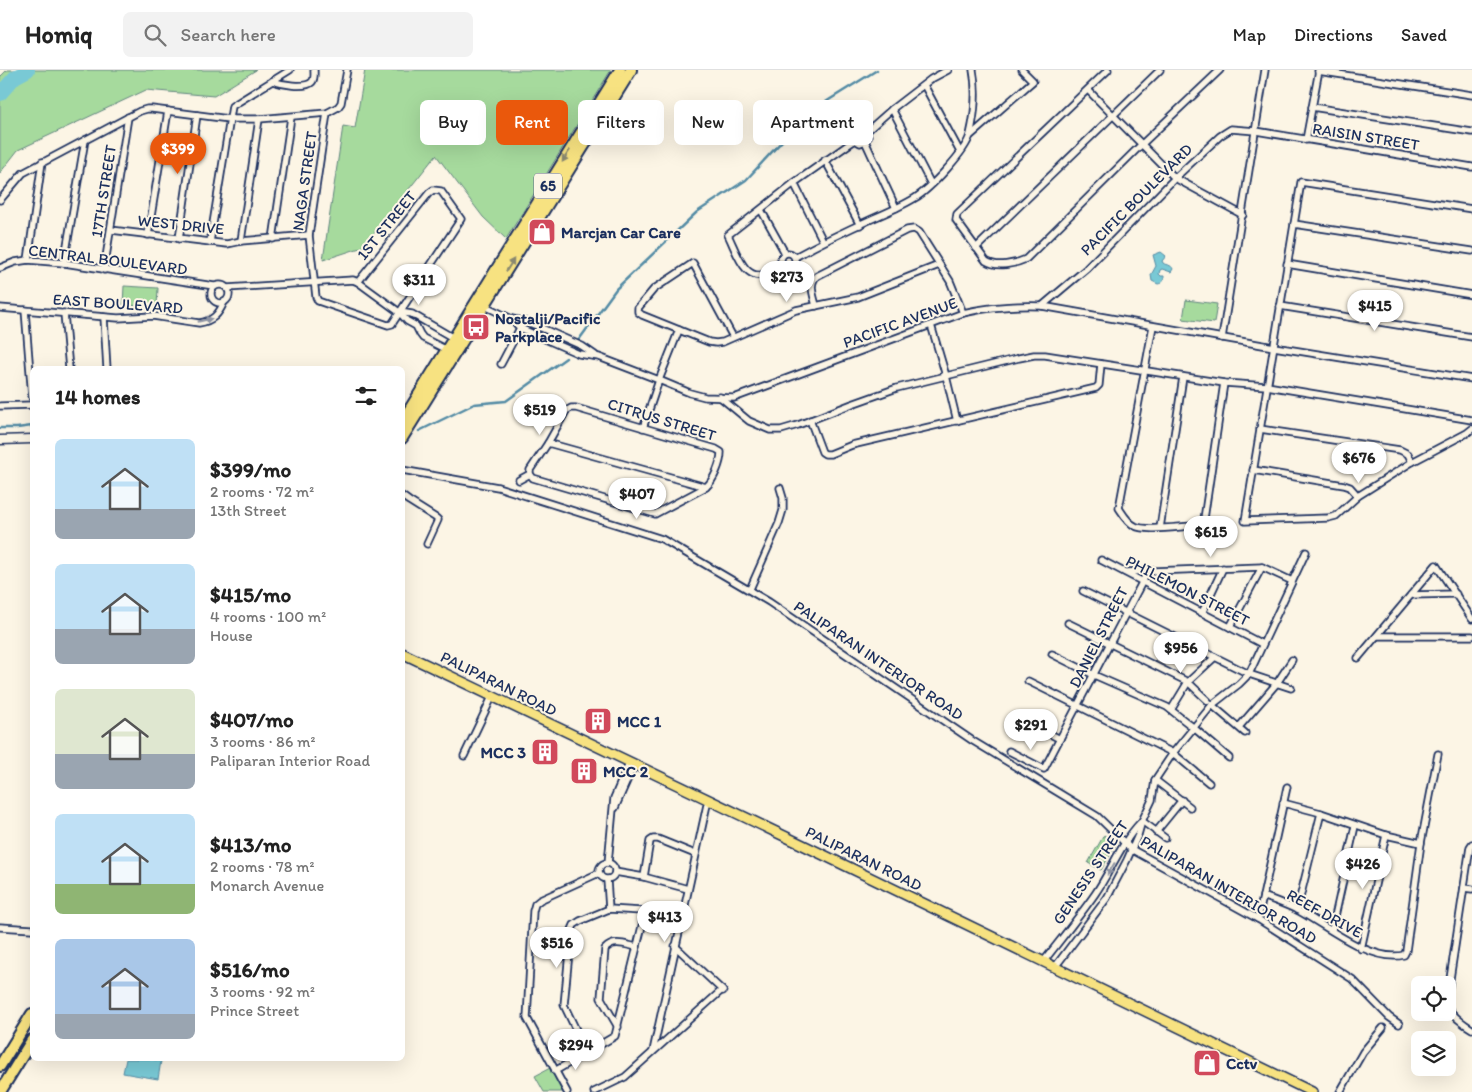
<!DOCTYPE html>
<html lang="en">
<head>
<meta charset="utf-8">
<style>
	:root { --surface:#fff; --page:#f2f2f2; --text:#222; --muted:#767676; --line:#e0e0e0; --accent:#ea580c }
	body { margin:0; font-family:Itim,sans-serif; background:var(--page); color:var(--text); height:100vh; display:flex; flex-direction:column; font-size:19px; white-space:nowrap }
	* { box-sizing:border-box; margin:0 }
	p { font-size:16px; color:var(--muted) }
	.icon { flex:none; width:28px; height:28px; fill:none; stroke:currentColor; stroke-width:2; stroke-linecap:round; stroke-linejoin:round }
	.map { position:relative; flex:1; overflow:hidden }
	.side { position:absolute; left:30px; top:296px; width:375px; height:695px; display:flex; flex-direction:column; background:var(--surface); border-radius:8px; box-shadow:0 5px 20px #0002 }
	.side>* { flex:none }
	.hud { position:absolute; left:420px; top:30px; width:475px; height:45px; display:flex; gap:10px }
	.controls { position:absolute; left:1411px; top:906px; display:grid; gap:10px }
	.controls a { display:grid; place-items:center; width:45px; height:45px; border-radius:8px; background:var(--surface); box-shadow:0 5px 20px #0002; font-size:25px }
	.price { position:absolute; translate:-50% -42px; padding:0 11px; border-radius:18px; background:#fff; color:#222; font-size:16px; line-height:32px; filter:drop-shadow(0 1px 2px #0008) }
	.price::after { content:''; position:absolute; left:50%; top:30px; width:15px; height:11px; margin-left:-8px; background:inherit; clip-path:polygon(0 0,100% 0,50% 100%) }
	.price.current { background:var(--accent); color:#fff }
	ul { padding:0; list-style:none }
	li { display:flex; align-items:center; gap:15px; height:125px; padding:0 25px }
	li span { display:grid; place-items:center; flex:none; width:140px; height:100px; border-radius:8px; color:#555 }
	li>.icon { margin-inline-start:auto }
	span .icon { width:60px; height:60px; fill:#fffc; stroke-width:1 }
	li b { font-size:21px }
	h2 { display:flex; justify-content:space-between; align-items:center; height:60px; padding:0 25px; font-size:21px }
	.chip { padding:0 18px; border-radius:8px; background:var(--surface); box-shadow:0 5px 20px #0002; font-size:18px; line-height:45px }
	.chip.current { background:var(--accent); color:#fff }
	header { display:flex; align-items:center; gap:30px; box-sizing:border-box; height:70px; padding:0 25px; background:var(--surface); border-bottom:1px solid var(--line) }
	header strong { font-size:24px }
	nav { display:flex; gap:28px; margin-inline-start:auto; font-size:18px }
	.search { width:350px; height:45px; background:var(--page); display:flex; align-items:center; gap:12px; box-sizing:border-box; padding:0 18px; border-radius:8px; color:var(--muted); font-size:19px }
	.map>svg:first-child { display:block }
</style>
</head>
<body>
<header>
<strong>Homiq</strong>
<div class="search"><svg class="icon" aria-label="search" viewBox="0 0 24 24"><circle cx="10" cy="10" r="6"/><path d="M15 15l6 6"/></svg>Search here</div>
<nav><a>Map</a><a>Directions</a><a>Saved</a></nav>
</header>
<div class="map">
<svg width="1472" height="1022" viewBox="0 0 1472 1022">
	<rect width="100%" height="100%" fill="#fcf5e5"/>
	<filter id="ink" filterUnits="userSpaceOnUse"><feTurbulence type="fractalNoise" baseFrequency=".02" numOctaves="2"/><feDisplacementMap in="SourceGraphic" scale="10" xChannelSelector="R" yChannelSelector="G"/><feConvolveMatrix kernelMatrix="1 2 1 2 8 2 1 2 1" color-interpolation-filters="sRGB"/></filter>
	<g filter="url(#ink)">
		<g fill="#a6da9d" stroke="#60847e">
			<path d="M 7,0 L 256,0 L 214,26 L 146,20 L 18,80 L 0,103 L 0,7 Z"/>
			<path d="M 365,0 L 611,0 L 506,169 L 483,147 L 436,85 L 363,177 L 323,190 L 343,56 L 355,58 Z"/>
			<path d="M 124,216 L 158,218 L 157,237 L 123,235 Z"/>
			<path d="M 1186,230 L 1217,234 L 1214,253 L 1183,249 Z"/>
			<path d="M 1104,765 L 1117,773 L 1101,800 L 1088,793 Z"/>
			<path d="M 550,998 L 564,1022 L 544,1022 L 535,1006 Z"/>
		</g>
		<g fill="#79c9d5" stroke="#538ba5">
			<path d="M 1161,182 L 1166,186 L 1162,191 L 1163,193 C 1167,196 1171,194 1173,199 L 1171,202 L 1162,199 L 1160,200 L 1159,204 L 1161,206 L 1164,206 C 1164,211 1163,213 1158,214 L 1152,211 L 1151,205 L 1156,196 L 1153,185 Z"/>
			<path d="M 126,989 L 150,989 L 161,991 L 158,1009 L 123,1003 Z"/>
		</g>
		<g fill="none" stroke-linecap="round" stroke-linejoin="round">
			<g stroke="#538ba5" stroke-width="2.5">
				<path d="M 578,271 L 616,219 L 697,142 L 746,110 L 808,43 L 877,0"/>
				<path d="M 0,358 L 17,358 L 32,356"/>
				<path d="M 419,361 L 474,334 L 506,331 L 566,288"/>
			</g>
			<path stroke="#79c9d5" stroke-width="14" d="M 0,24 L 15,7 L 28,0"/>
			<defs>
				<g id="minor">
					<path d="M 1108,0 L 957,144 L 956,150 L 986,191 C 997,198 1015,194 1026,189 L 1142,74 L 1220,0"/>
					<path d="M 1318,1 L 1472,25"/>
					<path d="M 272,11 C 281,14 305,19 312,12 C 315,9 314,4 314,0"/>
					<path d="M 924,15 L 960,82"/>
					<path d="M 1088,20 L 1175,108 L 1243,145"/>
					<path d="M 1312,37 L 1472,62"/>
					<path d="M 892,39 L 931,114"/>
					<path d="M 327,43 L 309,165 L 316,227 L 318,231 L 388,255 L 392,254 L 461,149 L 441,121 L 433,120 L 429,123 L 358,212"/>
					<path d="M 866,62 L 892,39 L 931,9 L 948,0"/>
					<path d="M 970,66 L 1033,11 L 1022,0"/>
					<path d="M 1306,70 L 1319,0"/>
					<path d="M 865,71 L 860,73 L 855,70 L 854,65 L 857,60 L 862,59 L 866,62 L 868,67 L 865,71 L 896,138"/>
					<path d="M 825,90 L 860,155"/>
					<path d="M 794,113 L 823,171"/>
					<path d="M 0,130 L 23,103 L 140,41 L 147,39 L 152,39 L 229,49 L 259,49 L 327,43 L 338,37 L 341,33 L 347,0"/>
					<path d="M 1472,139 L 1301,112 L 1245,451 L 1328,448 L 1336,446 L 1358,426 L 1412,392 L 1467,363 L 1472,359"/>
					<path d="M 761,140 L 785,183"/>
					<path d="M 1294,154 L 1472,181"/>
					<path d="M 111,160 L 227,174 L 241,171 L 309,165"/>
					<path d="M 148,165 L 168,41"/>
					<path d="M 179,169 L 197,45"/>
					<path d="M 273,169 L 291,47"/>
					<path d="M 241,171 L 259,49"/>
					<path d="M 210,172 L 232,36 L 290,0"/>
					<path d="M 976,178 L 1160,0"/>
					<circle cx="788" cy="190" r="7"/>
					<path d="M 795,187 C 820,173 847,160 874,148 C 888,142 902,136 915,128 C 930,119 966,81 970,65 C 975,44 977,21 973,0"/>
					<path d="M 28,190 L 42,92"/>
					<path d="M 64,193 L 85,70"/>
					<path d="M 781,193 C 777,196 773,200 768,203 C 745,215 736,180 728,165 L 794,113 L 855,70"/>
					<path d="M 1287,194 L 1472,225"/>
					<path d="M 0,198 L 15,192 L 28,190 L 64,193 L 214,216"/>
					<path d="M 104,200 L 128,47"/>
					<circle cx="220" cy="224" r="9"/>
					<path d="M 227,218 L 353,210 L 358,212 L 399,242 L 407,251 L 416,256 L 420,264 L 423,268 L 449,281"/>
					<path d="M 483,235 L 512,249 L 523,251 L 537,256 L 582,276 L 595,285"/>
					<path d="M 816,236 C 814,226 808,214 817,206 L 907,160 L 914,159 L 919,162 L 950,211 L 963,243"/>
					<path d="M 1042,236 L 1086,199 L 1175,108 L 1220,66 L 1231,59 L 1256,61 L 1472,97"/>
					<path d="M 1280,236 L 1472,267"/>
					<path d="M 0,238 L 118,248 L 153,246 L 199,253 C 213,251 219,244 224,232"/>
					<path d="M 25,240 L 32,327"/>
					<path d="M 399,242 L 412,244 L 455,269"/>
					<path d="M 64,243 L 69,299"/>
					<path d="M 104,247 L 107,299"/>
					<path d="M 512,249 L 520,258 L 579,284 L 599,287 L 659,310 L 690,323 L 705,327 L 734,328 L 963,243 C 989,237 1015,235 1042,236 L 1274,277 L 1472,309"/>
					<path d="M 931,255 L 946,306 L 957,351"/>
					<path d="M 1153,256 L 1119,438 C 1123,444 1128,453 1135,456 C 1145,462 1183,456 1196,456 L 1201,454 L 1204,449 L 1224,313"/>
					<path d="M 733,267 L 693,193 L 654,219 L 638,238 L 638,242 L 642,245 L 709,272 L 716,273 L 723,272 L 796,240 L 858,227 L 939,195"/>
					<path d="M 1222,268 L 1265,0"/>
					<path d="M 501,294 L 521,256"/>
					<path d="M 720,327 L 749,351 L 770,360 L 781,360 L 798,355 L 852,334 L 897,318 L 1019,288 L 1034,285 L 1045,285 L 1224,313 L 1267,316 L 1472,350"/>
					<path d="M 0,336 L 32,335"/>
					<path d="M 571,338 L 576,338 L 716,379 L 721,382 C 721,393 714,410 706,417 L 655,444 L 533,408 L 530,404 L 530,400 L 548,373 L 566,341 Z"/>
					<path d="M 810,350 L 822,382 L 825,384 L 830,384 L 852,375 L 1096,318 L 1099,315 L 1101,294"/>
					<path d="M 643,358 L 659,310 L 679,260"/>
					<path d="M 1260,359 L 1400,380 L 1408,384 L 1412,392"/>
					<path d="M 548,373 L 706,417"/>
					<path d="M 402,400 L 498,417 L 662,469 L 769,532 L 973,671 L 1097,746 L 1131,779 L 1258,849 L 1352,909 L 1389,947 L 1399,954"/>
					<path d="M 1253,400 L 1344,415 L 1350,417 L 1358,426"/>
					<path d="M 519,410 L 530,404"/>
					<path d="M 402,426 L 409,431 L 436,448 L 438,450 L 427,474"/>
					<path d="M 1160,458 L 1183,307"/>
					<path d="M 1101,490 L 1262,574"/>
					<path d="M 1125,502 L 1262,497 L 1292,511"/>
					<path d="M 750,519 L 779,453 L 783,440 L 783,428 L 780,418"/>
					<path d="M 1083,521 L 1249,604 L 1291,618"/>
					<path d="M 1411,525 L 1456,524"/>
					<path d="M 1202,543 L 1223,498"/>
					<path d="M 1068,553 L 1188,612 L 1208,631"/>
					<path d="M 1230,557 L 1262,497"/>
					<path d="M 1377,566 L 1472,566"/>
					<path d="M 1052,584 L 1094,605 L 1167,637 L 1194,658 L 1229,688"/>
					<path d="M 1358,588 L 1436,495 L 1472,549"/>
					<path d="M 1028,611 L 1173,683 L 1209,713"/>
					<path d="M 1212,635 L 1245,663"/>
					<path d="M 1171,640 L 1188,612 L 1215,587"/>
					<path d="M 1019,648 L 1060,669"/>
					<path d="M 1239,657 L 1277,613 L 1292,590"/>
					<path d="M 1009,681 L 1044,699 L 1148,501"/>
					<path d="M 464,686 L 492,627"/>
					<path d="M 1155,710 L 1190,737"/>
					<path d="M 1283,733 L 1321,743 L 1386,765 L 1421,773"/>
					<path d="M 615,738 L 634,695"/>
					<path d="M 1142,751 L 1165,768"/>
					<path d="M 1156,762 L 1182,730"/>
					<circle cx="607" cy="801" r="8"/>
					<path d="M 608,793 L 614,728 L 629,693"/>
					<path d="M 615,802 L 644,807 L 688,819"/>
					<path d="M 644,807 L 650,771 L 653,769 L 658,769 L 695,784"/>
					<path d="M 607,810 L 609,839"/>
					<path d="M 1464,818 L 1472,819"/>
					<path d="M 1263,826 C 1275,831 1288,835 1299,841 C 1327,856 1371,893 1404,885 L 1406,881 L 1421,773 L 1438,684"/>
					<path d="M 1297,840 L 1321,743"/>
					<path d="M 1258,849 L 1287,717"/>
					<path d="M 0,857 L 32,859"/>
					<path d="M 1332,860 L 1355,756"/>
					<path d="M 675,876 L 723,921"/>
					<path d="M 1361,879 L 1386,765"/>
					<path d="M 1044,891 C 1061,869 1079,847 1095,824 C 1111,801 1121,773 1140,753"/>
					<path d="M 1055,897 L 1107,828 L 1127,790 L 1138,765 L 1142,751 L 1152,730 L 1155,710 L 1173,683 L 1212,635 L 1239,614 L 1249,604 L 1306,482"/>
					<path d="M 1448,922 L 1470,777 L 1472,774"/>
					<path d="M 1448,938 C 1454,947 1462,953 1472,959"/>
					<path d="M 618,957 L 601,928 L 605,879 C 614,869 626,875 637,877"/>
					<path d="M 653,981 L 708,730"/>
					<path d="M 555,1001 L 615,966 L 644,848 L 644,844 L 641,841 L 609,839 L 580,851 L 574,855 L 571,862 L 564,935 L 587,983"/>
					<path d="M 567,1022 L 527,948 L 533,841 L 535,834 L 540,830 L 599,803"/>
					<path d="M 594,1022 L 625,1007 L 722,920"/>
					<path d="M 1340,1022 L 1363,982 L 1383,958"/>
				</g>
				<path id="secondary" d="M 0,370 L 32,369"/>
				<path id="primary" d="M 402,583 L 803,775 L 1312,1022"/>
				<g id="trunk">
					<path d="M 402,352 L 620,0"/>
					<path d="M 402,368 L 631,0"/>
					<path d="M 0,996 L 32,944"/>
					<path d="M 0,1022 L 32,970"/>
				</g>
			</defs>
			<use href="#minor" stroke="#1b2f5e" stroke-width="9"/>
			<use href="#secondary" stroke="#1b2f5e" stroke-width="11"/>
			<use href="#primary" stroke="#1b2f5e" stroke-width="12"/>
			<use href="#trunk" stroke="#1b2f5e" stroke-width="14"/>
			<use href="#minor" stroke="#fcf5e5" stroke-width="5.5"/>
			<use href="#secondary" stroke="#fcf5e5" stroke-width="8"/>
			<use href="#primary" stroke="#f7e281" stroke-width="9"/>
			<use href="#trunk" stroke="#f7e281" stroke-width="10"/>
		</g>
		<defs><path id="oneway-solid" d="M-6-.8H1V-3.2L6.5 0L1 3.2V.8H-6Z" transform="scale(1.25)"/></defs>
		<g fill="#898870">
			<use href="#oneway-solid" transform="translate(566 86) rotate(122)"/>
			<use href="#oneway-solid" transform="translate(510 195) rotate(-58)"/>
		</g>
		<g fill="#8c92a2">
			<use href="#oneway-solid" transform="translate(205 250) rotate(-13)"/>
			<use href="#oneway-solid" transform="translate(1111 799) rotate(121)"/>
		</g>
	</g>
	<defs>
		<symbol id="shop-square" viewBox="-11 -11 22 22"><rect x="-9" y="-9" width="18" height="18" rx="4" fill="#d1495b" stroke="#fcf5e5"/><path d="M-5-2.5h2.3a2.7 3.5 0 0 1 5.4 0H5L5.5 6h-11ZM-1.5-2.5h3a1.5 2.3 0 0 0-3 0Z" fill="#fff"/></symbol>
		<symbol id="bus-square" viewBox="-11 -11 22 22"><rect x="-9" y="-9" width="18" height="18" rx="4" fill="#d1495b" stroke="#fcf5e5"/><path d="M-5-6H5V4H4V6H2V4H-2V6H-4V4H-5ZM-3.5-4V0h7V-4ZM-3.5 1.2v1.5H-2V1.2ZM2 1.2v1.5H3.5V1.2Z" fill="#fff"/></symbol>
		<symbol id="building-square" viewBox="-11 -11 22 22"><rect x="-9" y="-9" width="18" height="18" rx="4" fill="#d1495b" stroke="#fcf5e5"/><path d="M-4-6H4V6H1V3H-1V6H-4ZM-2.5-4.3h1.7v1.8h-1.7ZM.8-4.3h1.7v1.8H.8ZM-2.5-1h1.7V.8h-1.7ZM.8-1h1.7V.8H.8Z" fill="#fff"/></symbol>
	</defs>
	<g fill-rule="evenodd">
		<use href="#shop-square" x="526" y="146" width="32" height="32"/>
		<use href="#bus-square" x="460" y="241" width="32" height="32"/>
		<use href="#building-square" x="582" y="635" width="32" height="32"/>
		<use href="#building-square" x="529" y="666" width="32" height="32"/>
		<use href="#building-square" x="568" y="685" width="32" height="32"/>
		<use href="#shop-square" x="1191" y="977" width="32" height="32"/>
	</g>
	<g text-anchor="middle" stroke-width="4" stroke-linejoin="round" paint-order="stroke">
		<rect fill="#fcf5e5" stroke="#5e6a86" stroke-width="1" x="534" y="103.5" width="28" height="25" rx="4"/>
		<g font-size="15" font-weight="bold" fill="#1b2f5e">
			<text x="548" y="121">65</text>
		</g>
		<g font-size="16" fill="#1b2f5e" stroke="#fcf5e5">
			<text transform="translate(1366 66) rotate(9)" y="6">RAISIN STREET</text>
			<text transform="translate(304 111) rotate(-82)" y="6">NAGA STREET</text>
			<text transform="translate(103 121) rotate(-81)" y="6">17TH STREET</text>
			<text transform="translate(1136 129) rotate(-45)" y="6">PACIFIC BOULEVARD</text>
			<text transform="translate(181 154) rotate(6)" y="6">WEST DRIVE</text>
			<text transform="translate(386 155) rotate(-51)" y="6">1ST STREET</text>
			<text transform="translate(108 189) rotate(7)" y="6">CENTRAL BOULEVARD</text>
			<text transform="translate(118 233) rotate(4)" y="6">EAST BOULEVARD</text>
			<text transform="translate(900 252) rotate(-20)" y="6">PACIFIC AVENUE</text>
			<text transform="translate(662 349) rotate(17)" y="6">CITRUS STREET</text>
			<text transform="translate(1188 520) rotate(27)" y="6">PHILEMON STREET</text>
			<text transform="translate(1098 567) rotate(-63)" y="6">DANIEL STREET</text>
			<text transform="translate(879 590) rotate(34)" y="6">PALIPARAN INTERIOR ROAD</text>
			<text transform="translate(499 613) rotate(26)" y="6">PALIPARAN ROAD</text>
			<text transform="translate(864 788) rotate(26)" y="6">PALIPARAN ROAD</text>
			<text transform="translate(1090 802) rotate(-56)" y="6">GENESIS STREET</text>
			<text transform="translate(1229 819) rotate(30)" y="6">PALIPARAN INTERIOR ROAD</text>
			<text transform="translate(1325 843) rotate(29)" y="6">REEF DRIVE</text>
		</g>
		<g font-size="16" font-weight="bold" fill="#1b2f5e" stroke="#fcf5e5" text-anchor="start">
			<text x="561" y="168">Marcjan Car Care</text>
			<text x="495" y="254">Nostalji/Pacific<tspan x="495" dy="18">Parkplace</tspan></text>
			<text x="617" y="657">MCC 1</text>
			<text x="526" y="688" text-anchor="end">MCC 3</text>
			<text x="603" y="707">MCC 2</text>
			<text x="1226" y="999">Cctv</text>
		</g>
	</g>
</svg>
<div class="controls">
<a><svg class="icon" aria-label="locate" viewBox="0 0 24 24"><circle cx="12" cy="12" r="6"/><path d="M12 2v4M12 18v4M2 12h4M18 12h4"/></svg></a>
<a><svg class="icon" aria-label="layers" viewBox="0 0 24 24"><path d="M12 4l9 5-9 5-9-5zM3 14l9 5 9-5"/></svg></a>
</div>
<b class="price current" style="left:178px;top:105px">$399</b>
<b class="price" style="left:787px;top:233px">$273</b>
<b class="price" style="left:419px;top:236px">$311</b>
<b class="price" style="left:1375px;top:262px">$415</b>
<b class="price" style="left:540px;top:366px">$519</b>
<b class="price" style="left:1359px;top:414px">$676</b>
<b class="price" style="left:637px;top:450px">$407</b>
<b class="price" style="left:1211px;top:488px">$615</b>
<b class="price" style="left:1181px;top:604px">$956</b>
<b class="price" style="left:1031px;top:681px">$291</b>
<b class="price" style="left:1363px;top:820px">$426</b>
<b class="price" style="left:665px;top:873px">$413</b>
<b class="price" style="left:557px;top:899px">$516</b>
<b class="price" style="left:576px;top:1001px">$294</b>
<div class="hud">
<a class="chip">Buy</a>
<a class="chip current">Rent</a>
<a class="chip">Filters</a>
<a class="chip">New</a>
<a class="chip">Apartment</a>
</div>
<section class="side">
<h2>14 homes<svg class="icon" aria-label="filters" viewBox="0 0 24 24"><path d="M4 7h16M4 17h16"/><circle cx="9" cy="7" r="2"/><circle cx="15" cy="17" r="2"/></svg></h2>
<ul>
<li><span style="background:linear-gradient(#bfe0f5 70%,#9aa5b1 0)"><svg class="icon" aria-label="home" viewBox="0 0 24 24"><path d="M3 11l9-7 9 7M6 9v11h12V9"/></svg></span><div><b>$399/mo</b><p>2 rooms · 72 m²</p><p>13th Street</p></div></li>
<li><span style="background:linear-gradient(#bfe0f5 65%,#9aa5b1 0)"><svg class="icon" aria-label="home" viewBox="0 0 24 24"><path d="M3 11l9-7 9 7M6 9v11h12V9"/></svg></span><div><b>$415/mo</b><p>4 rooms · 100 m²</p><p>House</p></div></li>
<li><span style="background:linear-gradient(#dfe7d0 65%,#9aa5b1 0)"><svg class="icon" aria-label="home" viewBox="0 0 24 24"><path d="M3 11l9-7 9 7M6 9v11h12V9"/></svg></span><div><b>$407/mo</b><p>3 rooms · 86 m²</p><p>Paliparan Interior Road</p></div></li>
<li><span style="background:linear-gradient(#bfe0f5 70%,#8fb573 0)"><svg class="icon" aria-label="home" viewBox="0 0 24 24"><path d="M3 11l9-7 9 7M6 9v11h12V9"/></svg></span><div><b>$413/mo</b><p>2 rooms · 78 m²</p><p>Monarch Avenue</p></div></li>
<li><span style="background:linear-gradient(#a9c7e8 75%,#9aa5b1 0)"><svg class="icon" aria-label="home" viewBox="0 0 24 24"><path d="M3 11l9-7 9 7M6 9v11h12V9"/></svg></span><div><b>$516/mo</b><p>3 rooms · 92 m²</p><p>Prince Street</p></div></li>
</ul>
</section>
</div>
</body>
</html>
